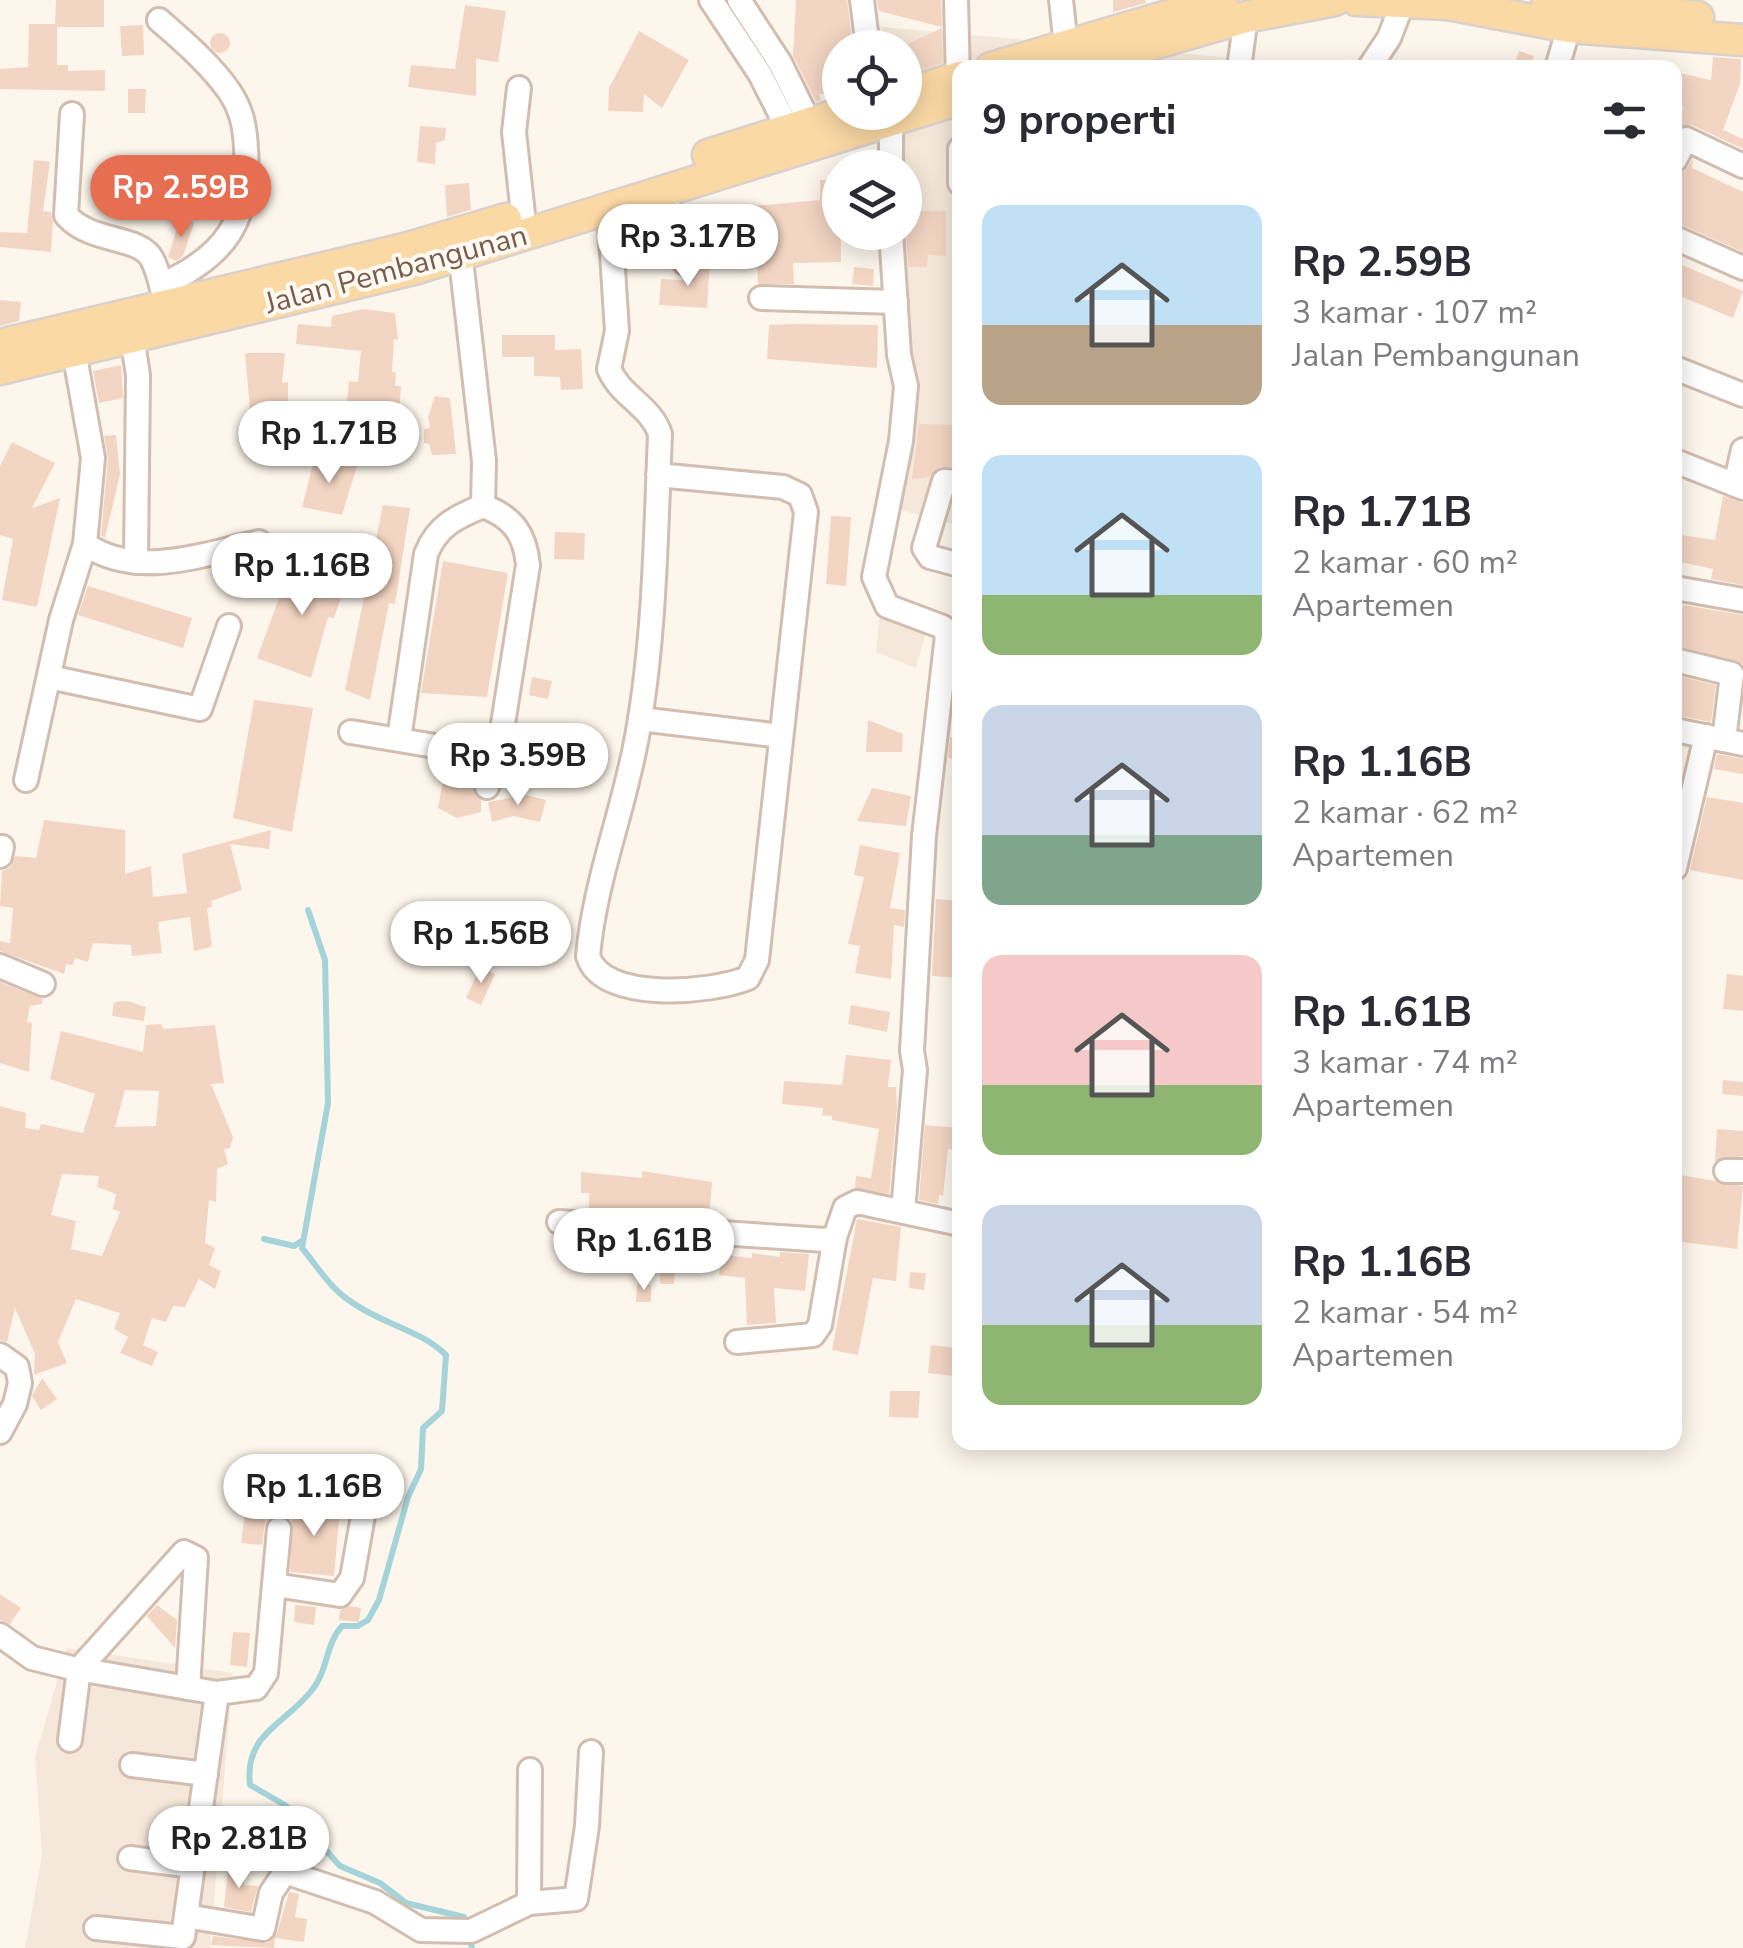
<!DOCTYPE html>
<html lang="id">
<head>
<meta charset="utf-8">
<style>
	:root { --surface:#fff; --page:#f7f7f7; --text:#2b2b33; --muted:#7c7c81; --accent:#e76f51 }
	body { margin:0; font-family:"Nunito Sans",sans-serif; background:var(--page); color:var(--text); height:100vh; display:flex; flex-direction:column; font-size:38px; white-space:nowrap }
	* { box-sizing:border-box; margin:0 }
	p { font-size:32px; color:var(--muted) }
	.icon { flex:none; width:55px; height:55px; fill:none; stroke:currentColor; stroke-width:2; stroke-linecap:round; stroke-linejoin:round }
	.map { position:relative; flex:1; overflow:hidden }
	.details { position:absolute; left:952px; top:60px; width:730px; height:1390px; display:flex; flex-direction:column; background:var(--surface); border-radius:20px; box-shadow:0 5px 25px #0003 }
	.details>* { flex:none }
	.buttons { position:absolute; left:822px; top:30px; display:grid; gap:20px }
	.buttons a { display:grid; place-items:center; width:100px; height:100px; border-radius:50%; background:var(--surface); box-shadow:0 5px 25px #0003; font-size:50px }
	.price { position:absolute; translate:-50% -85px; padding:0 22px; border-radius:35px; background:#fff; color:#222; font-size:32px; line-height:65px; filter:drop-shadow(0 2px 5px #0008) }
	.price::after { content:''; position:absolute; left:50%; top:60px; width:30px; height:22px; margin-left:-15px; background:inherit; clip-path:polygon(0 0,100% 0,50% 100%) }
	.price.current { background:var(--accent); color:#fff }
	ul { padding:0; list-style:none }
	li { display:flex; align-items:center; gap:30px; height:250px; padding:0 30px }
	li span { display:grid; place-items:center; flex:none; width:280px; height:200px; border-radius:20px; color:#555 }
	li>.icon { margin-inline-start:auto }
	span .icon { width:120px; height:120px; fill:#fffc; stroke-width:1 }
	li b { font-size:42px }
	h2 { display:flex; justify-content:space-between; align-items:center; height:120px; padding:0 30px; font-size:42px }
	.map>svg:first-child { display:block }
</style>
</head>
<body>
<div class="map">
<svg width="1743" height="1948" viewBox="0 0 1743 1948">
	<rect width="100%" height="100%" fill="#fdf6ec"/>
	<g fill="#f5e8da">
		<path d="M 881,27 L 1233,58 L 1232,68 L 960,68 L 960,526 L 897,509 L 888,233 L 905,232 L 905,168 L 886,167 L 905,112 L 905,48 L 882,47 Z"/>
		<path d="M 880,612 L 926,632 L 916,668 L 876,652 Z"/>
		<path d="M 67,1648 L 233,1673 L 210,1948 L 25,1948 L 42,1855 L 35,1757 Z"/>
	</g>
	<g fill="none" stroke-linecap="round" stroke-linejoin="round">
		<g stroke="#a5d3da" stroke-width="6">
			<path d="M 308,910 L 325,960 L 328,1103 L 302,1248 C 317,1266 330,1288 350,1301 C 381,1324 419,1329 446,1355 L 442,1411 L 423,1428 L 421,1469 L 408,1497 L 379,1600 L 368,1620 L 358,1626 L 342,1626 C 325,1645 328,1671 312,1690 C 285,1725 244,1733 250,1785 L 285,1805 L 340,1866 L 380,1883 L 406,1903 L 464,1917 L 472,1948"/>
			<path d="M 264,1239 L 294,1246 L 303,1240"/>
		</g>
	</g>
	<g fill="#f3d5c3" fill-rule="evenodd">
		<path d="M 56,0 L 104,0 L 104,27 L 57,27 L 57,65 L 68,65 L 68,71 L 105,70 L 105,91 L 0,89 L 0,69 L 28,67 L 29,24 L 55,24 Z"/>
		<path d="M 796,0 L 847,0 L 853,48 L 840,48 L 840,93 L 819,94 L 821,100 L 816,102 L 793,56 Z"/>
		<path d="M 877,0 L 941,0 L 942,27 L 879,11 Z"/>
		<path d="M 1113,0 L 1145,0 L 1146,3 L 1113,12 Z"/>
		<path d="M 465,5 L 506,11 L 498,62 L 476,59 L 476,96 L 408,87 L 411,65 L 455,69 Z"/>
		<path d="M 143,25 L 144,55 L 122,56 L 120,26 Z"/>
		<path d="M 942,28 L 943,63 L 908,74 L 903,46 Z"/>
		<path d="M 639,31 L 689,60 L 662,108 L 644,94 L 643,112 L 608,111 L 609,88 Z"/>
		<circle cx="220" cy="43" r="10"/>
		<path d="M 1519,51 L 1534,56 L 1530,68 L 1513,68 Z"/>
		<path d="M 1713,57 L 1741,59 L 1740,84 L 1723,130 L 1743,139 L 1743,149 L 1692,125 L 1675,129 L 1684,107 L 1675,105 L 1675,72 L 1711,80 Z"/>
		<path d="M 128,89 L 146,89 L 145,113 L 128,113 Z"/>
		<path d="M 420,126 L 446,128 L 445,140 L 436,143 L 435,164 L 417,162 Z"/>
		<path d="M 1693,159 L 1692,168 L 1743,192 L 1743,252 L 1675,222 L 1675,175 L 1684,172 Z"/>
		<path d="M 34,160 L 50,162 L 43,211 L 51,212 L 53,222 L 51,252 L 0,247 L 0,232 L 27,233 Z"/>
		<path d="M 820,180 L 840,180 L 841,262 L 793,263 L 794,284 L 758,284 L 757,254 L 723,256 L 720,209 L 820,200 Z"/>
		<path d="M 469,183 L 471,210 L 447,217 L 445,185 Z"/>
		<path d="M 905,211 L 946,211 L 946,256 L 928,255 L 927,267 L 908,267 Z"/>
		<path d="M 180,219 L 194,223 L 183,256 L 176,261 L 168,257 Z"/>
		<path d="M 699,257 L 710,258 L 707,308 L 659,305 L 661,279 L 691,281 L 699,267 Z"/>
		<path d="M 1675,262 L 1743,291 L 1733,318 L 1675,294 Z"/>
		<path d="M 854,267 L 874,269 L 873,286 L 852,284 Z"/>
		<path d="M 0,300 L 21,302 L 19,321 L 0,326 Z"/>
		<path d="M 363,309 L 395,313 L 398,340 L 394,339 L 392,372 L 396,372 L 395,386 L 401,386 L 399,416 L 382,414 L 381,429 L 357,426 L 358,413 L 346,412 L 349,381 L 358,382 L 361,351 L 296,344 L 298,324 L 331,327 L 332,316 Z"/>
		<path d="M 793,324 L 878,325 L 877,368 L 767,359 L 769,325 Z"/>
		<path d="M 502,335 L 555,335 L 555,350 L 581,349 L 583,389 L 561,390 L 560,377 L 534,376 L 534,357 L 502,357 Z"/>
		<path d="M 245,353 L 285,353 L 282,383 L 288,382 L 288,403 L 250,409 Z"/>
		<path d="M 121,365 L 123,398 L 99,403 L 93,371 Z"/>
		<path d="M 435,396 L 450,398 L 456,454 L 432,455 L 429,444 L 424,443 L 424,429 L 430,428 L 428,417 Z"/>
		<path d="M 919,424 L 960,425 L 960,467 L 939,467 L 929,477 L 912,479 Z"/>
		<path d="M 116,435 L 120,474 L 105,538 L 101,535 L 108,459 L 104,436 Z"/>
		<path d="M 12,442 L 55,463 L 32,508 L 60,498 L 37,607 L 2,600 L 13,539 L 0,535 L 0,466 Z"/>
		<path d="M 315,456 L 357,466 L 342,515 L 302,507 Z"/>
		<path d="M 1723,496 L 1743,503 L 1743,585 L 1711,579 L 1713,569 L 1676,561 L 1681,535 L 1715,540 Z"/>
		<path d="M 383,505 L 410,508 L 395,604 L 389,603 L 370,700 L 345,690 Z"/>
		<path d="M 831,516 L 851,517 L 846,586 L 826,584 Z"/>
		<path d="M 555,532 L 585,533 L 584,560 L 554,559 Z"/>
		<path d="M 293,560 L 347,580 L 334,618 L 328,617 L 311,678 L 257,658 Z"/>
		<path d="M 443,561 L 508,573 L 487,697 L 421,693 Z"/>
		<path d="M 88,586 L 192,618 L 183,648 L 78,615 Z"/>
		<path d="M 1683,605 L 1743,615 L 1743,664 L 1675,645 L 1675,624 L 1679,625 Z"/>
		<path d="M 1675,675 L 1716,685 L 1711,722 L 1675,715 Z"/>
		<path d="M 532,677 L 552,681 L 548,699 L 529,695 Z"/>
		<path d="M 254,700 L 313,708 L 292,832 L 233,818 Z"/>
		<path d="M 868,720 L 903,734 L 902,752 L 866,752 Z"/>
		<path d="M 950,737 L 960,737 L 960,764 L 948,757 Z"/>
		<path d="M 1717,754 L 1743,759 L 1743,774 L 1714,769 Z"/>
		<path d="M 446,764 L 476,768 L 473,791 L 481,800 L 481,812 L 457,818 L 438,808 Z"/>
		<path d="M 872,788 L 911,796 L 906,826 L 857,821 Z"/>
		<path d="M 526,795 L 546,800 L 540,822 L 513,816 L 492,822 L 488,802 Z"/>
		<path d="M 1707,797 L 1743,803 L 1743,880 L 1690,870 Z"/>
		<path d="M 44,820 L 125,830 L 125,874 L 151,866 L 153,897 L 187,893 L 182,854 L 271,830 L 269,849 L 230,844 L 242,890 L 211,901 L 212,907 L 207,908 L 212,947 L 194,951 L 190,917 L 158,922 L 162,953 L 132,956 L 131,945 L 93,943 L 88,962 L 75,958 L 73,965 L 66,964 L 64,974 L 0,951 L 0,941 L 10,943 L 13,908 L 0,906 L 2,871 L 10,867 L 15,856 L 36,858 Z"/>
		<path d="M 860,845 L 900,853 L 890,908 L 905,910 L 904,927 L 894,925 L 891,979 L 855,973 L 860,946 L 848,944 L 864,877 L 854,875 Z"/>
		<path d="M 936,899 L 960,901 L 960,978 L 932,976 Z"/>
		<path d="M 480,968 L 495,974 L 481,1005 L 466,998 Z"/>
		<path d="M 1727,974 L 1743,976 L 1743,1011 L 1723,1009 Z"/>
		<path d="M 0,982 L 43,999 L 42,1004 L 30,1006 L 27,1022 L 32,1023 L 29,1072 L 0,1063 Z"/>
		<path d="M 128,1001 L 146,1007 L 144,1021 L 112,1016 L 114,1002 Z"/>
		<path d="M 851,1005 L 890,1012 L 887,1032 L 848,1024 Z"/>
		<path d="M 161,1024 L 164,1029 L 215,1025 L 224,1083 L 211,1084 L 233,1137 L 230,1148 L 224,1149 L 228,1164 L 217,1169 L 216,1202 L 209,1200 L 205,1243 L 215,1248 L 209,1265 L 221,1271 L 215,1289 L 199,1279 L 185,1307 L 173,1306 L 166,1322 L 152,1318 L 143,1345 L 158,1352 L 152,1366 L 120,1353 L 128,1337 L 114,1329 L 120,1313 L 76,1299 L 58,1342 L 67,1363 L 34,1375 L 35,1354 L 15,1308 L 7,1342 L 0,1340 L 0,1106 L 26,1113 L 25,1128 L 39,1130 L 41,1124 L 83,1133 L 95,1094 L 50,1079 L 61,1031 L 143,1052 L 146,1025 ZM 125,1090 L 159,1091 L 156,1126 L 115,1127 ZM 62,1174 L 99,1176 L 97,1187 L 116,1194 L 113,1209 L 120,1212 L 102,1256 L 71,1249 L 76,1221 L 51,1215 Z"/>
		<path d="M 846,1055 L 891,1060 L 888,1087 L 896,1087 L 897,1108 L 889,1194 L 855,1188 L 856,1176 L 871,1178 L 879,1129 L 832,1120 L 832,1116 L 822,1115 L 823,1108 L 782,1104 L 784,1081 L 842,1085 Z"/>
		<path d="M 1723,1080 L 1743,1082 L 1743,1096 L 1722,1094 Z"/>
		<path d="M 925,1125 L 960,1128 L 960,1151 L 948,1149 L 943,1196 L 939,1195 L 938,1204 L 919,1200 Z"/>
		<path d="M 1717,1129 L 1743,1131 L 1743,1156 L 1715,1161 Z"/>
		<path d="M 642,1171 L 712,1182 L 709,1217 L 589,1209 L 589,1193 L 581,1193 L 581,1172 L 642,1178 Z"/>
		<path d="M 1675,1174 L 1743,1186 L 1737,1249 L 1675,1241 Z"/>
		<path d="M 857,1219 L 901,1227 L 896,1281 L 873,1278 L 858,1355 L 832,1350 Z"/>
		<path d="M 604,1240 L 629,1242 L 629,1260 L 612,1261 L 612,1255 L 604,1255 Z"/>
		<path d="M 661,1244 L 676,1245 L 674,1284 L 660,1284 Z"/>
		<path d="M 780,1252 L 809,1254 L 805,1291 L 774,1288 L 776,1323 L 747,1325 L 745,1278 L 719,1275 L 722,1255 L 752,1258 L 752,1253 L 780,1257 Z"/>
		<path d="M 910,1272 L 926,1273 L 924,1290 L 909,1288 Z"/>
		<path d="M 637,1284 L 651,1285 L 651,1302 L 636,1302 Z"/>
		<path d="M 931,1345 L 957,1348 L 954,1376 L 928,1373 Z"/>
		<path d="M 42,1378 L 57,1399 L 41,1410 L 32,1396 Z"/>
		<path d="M 890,1391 L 920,1391 L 918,1418 L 889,1417 Z"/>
		<path d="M 293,1503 L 340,1508 L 334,1576 L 290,1572 Z"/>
		<path d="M 245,1513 L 266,1515 L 262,1545 L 241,1543 Z"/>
		<path d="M 0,1594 L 21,1608 L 10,1624 L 0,1620 Z"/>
		<path d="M 157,1605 L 177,1620 L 175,1648 L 147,1616 Z"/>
		<path d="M 295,1605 L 316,1607 L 314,1625 L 294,1622 Z"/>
		<path d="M 349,1606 L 361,1608 L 359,1622 L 339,1620 L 340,1610 Z"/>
		<path d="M 233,1632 L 250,1633 L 247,1667 L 230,1665 Z"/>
		<path d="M 228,1867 L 245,1869 L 244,1885 L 258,1886 L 251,1912 L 224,1907 Z"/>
		<path d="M 289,1892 L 299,1894 L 295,1917 L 307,1919 L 304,1942 L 275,1938 L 274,1948 L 211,1945 L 213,1936 L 269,1943 L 277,1933 Z"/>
	</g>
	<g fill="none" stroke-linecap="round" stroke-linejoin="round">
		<defs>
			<g id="minor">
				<path d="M 711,0 L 760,74 L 794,141"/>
				<path d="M 739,0 L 780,63 L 816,136"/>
				<path d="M 862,0 L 868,48"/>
				<path d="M 956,0 L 958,77"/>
				<path d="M 1061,0 L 1066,46"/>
				<path d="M 159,20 C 184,42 210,64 229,91 C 242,110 245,127 246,149 C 251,220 225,257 161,285"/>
				<path d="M 1239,68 L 1246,17"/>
				<path d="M 1369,68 L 1389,38 L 1403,2"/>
				<path d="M 1557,68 L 1573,13"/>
				<path d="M 519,88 L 514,132 L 523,214"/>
				<path d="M 72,114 L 66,215 C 91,244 139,235 152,259 C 158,270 161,286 165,299"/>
				<path d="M 891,121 L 891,168"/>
				<path d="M 960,149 L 960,183"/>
				<path d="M 1675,160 L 1686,139 L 1743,166"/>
				<path d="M 664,191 L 685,263"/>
				<path d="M 609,207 L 617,331 L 609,369 C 621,397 651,406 660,434 C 656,530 655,629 639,725 C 627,803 595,877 588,956 C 602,1003 711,993 748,978 L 757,960 L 806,512 L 800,495 L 783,487 L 658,475"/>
				<path d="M 891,232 L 899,355 L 906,386 L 901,441 L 874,577 L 887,606 L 943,627 L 947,635 L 924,836 L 912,1051 L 915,1070 L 903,1211"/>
				<path d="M 1675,238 L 1743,268"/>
				<path d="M 761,298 L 896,302"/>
				<path d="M 132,337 L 138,375 L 136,562"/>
				<path d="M 74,351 L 93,458 L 85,544 C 137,580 203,554 259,542"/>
				<path d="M 1675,368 L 1743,395"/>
				<path d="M 1675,461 L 1743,488"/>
				<path d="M 960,482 L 944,481 L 924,548 L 930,557 L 960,565"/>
				<path d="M 1735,485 L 1743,450"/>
				<path d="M 1675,588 L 1743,600"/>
				<path d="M 1675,660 L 1732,674 L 1724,740"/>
				<path d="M 49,677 L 200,709 L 229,626"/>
				<path d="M 640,719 L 781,736"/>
				<path d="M 1675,730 L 1743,744"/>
				<path d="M 351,732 L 483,754 L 494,752 L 500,743 L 528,565 C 525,534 513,517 483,506"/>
				<path d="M 399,739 L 426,554 C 437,526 456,517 483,506 L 484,461 L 459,242"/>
				<path d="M 26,780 L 61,620 L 85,544"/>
				<path d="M 487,787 L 494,752"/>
				<path d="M 0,856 L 2,847"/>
				<path d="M 1675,868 L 1706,736"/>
				<path d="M 0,966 L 43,984"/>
				<path d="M 1726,1171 L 1743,1171"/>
				<path d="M 559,1222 L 825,1240 L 835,1237 L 845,1208 L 857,1202 L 960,1224"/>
				<path d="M 737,1342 L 813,1335 L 820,1325 L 835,1237"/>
				<path d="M 0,1355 L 17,1367 L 20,1383 L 15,1404 L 0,1432"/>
				<path d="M 275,1585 L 340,1595 L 352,1578 L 364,1510"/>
				<path d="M 0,1635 L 32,1658 L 72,1668 L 217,1693 L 256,1688 L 266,1673 L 279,1529"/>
				<path d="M 70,1740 L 79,1669 L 184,1552 L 196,1558 L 188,1688"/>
				<path d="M 132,1765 L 206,1774"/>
				<path d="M 130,1858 L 193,1866"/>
				<path d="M 529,1903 L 530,1770"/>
				<path d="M 186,1916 L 263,1929 L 271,1893 L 285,1872 L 375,1902 L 421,1930 L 471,1931 L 529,1903 L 576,1899 L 587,1826 L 591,1752"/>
				<path d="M 96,1928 L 183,1937 L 217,1693"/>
			</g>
			<g id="major">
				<path d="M 1356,0 L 1448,4 L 1569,27 L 1743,40"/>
				<path d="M 1547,0 L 1698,17"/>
				<path d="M 991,68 L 1222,0"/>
				<path d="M 1070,68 L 1246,17 L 1335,0"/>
				<path d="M 905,94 L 960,77"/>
				<path d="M 708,155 L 845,112"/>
				<path d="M 0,345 L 408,248 L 506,219"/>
				<path d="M 0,369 L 414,269 L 960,99"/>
			</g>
		</defs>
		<use href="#minor" stroke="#d1beb0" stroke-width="28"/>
		<use href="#major" stroke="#dad1cd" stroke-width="35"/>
		<use href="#minor" stroke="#fff" stroke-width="22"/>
		<use href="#major" stroke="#fbd9a5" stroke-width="30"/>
	</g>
	<g text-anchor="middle" stroke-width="8" stroke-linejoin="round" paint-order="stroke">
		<g font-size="30" fill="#7a5c4d" stroke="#fffaf3">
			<text transform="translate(396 269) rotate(-15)" y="10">Jalan Pembangunan</text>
		</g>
	</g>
</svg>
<div class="buttons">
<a><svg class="icon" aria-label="locate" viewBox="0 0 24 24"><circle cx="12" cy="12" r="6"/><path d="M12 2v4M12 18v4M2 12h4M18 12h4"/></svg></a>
<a><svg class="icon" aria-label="layers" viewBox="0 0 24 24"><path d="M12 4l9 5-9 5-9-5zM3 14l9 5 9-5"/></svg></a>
</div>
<b class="price current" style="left:181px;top:240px">Rp 2.59B</b>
<b class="price" style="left:688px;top:289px">Rp 3.17B</b>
<b class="price" style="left:329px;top:486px">Rp 1.71B</b>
<b class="price" style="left:302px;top:618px">Rp 1.16B</b>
<b class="price" style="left:518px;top:808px">Rp 3.59B</b>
<b class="price" style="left:481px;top:986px">Rp 1.56B</b>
<b class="price" style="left:644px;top:1293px">Rp 1.61B</b>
<b class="price" style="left:314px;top:1539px">Rp 1.16B</b>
<b class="price" style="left:239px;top:1891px">Rp 2.81B</b>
<section class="details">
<h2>9 properti<svg class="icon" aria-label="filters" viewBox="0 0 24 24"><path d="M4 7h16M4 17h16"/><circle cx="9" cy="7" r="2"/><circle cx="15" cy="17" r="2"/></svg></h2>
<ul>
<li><span style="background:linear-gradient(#bfe0f5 60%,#b9a48a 0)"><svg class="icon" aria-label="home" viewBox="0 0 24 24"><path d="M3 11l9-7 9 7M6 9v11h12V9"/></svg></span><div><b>Rp 2.59B</b><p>3 kamar · 107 m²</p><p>Jalan Pembangunan</p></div></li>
<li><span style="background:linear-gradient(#bfe0f5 70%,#8fb573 0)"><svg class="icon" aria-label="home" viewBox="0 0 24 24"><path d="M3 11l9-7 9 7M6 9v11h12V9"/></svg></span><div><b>Rp 1.71B</b><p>2 kamar · 60 m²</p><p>Apartemen</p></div></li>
<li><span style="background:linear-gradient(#c9d6e8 65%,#7fa58c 0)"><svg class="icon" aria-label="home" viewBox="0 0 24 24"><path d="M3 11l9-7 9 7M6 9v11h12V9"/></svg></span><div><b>Rp 1.16B</b><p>2 kamar · 62 m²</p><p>Apartemen</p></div></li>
<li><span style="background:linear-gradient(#f6c9c9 65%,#8fb573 0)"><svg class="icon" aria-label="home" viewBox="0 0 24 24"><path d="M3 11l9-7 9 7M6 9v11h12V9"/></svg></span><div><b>Rp 1.61B</b><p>3 kamar · 74 m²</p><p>Apartemen</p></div></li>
<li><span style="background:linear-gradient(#c9d6e8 60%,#8fb573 0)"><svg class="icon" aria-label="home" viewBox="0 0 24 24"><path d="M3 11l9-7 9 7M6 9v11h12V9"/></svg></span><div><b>Rp 1.16B</b><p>2 kamar · 54 m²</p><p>Apartemen</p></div></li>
</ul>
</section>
</div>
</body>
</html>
